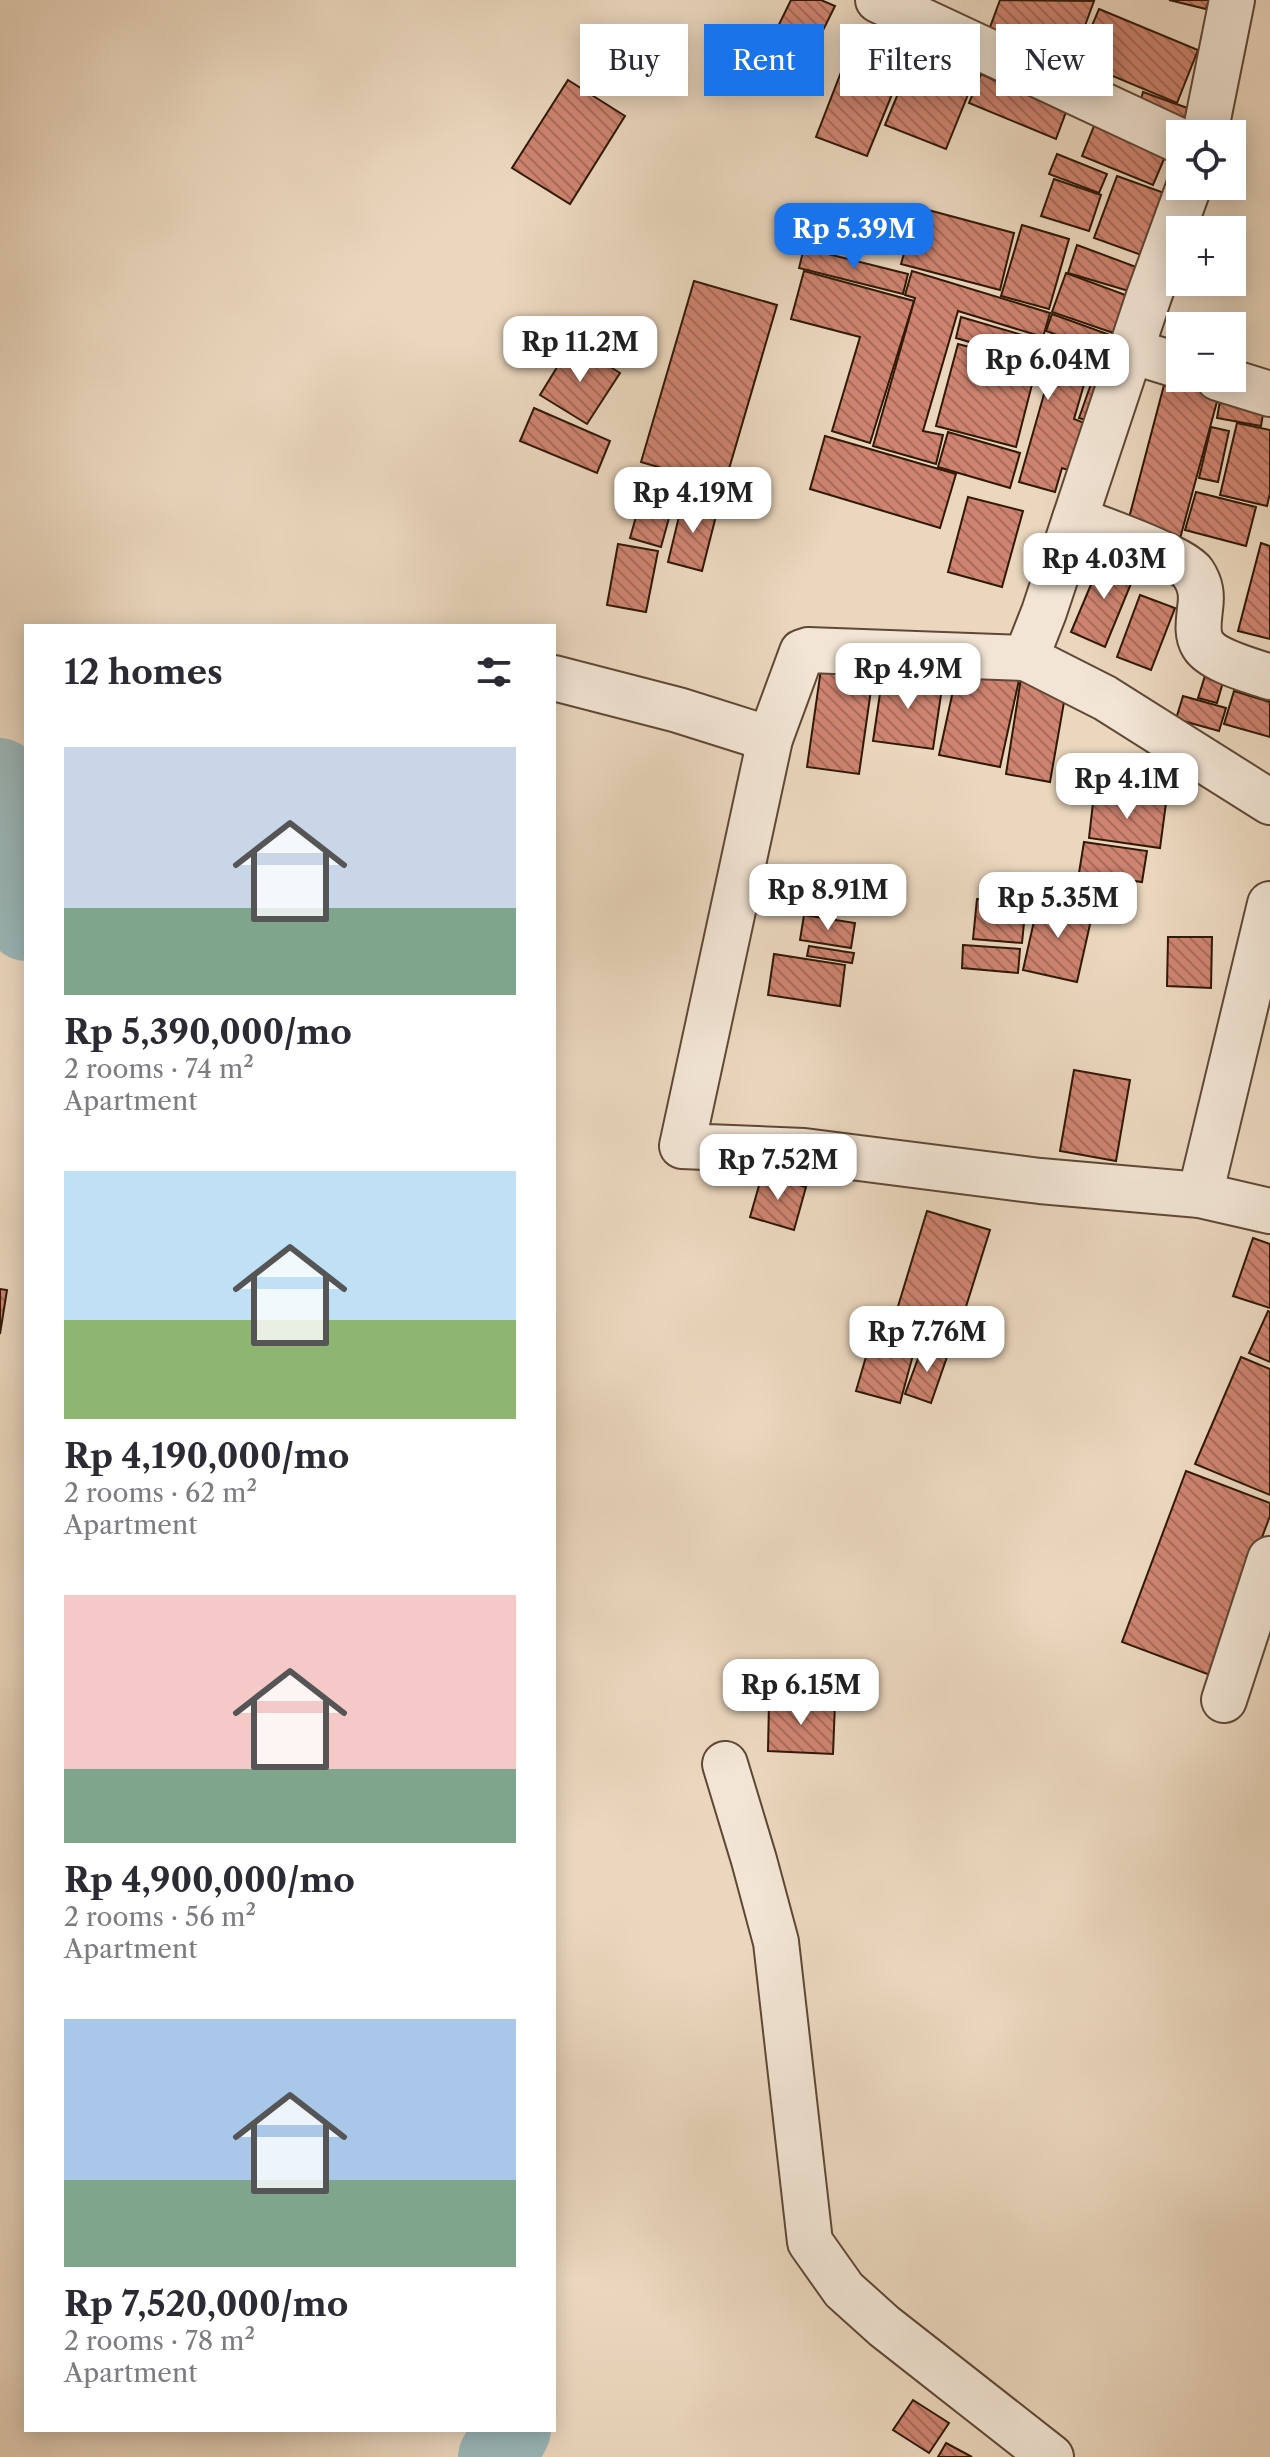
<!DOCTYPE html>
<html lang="en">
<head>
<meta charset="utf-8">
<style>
	:root { --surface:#fff; --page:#f2f2f3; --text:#2b2b33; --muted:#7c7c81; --accent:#1a73e8 }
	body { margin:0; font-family:"Libre Caslon Text",serif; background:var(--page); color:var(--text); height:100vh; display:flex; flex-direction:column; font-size:30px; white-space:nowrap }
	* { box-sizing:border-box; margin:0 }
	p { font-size:26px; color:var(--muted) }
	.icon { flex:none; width:44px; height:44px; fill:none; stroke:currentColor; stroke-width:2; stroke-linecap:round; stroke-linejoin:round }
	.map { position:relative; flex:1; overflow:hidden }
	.side { position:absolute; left:24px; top:624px; width:532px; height:1808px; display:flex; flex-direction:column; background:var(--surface); border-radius:0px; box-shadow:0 4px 20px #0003 }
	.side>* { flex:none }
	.top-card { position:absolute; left:580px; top:24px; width:570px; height:72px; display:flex; gap:16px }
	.buttons { position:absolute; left:1166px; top:120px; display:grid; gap:16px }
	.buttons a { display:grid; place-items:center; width:80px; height:80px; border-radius:0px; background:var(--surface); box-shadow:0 4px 20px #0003; font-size:40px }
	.price { position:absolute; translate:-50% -68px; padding:0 18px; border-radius:16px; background:#fff; color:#222; font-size:26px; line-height:52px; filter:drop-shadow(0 2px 4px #0008) }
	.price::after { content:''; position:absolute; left:50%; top:48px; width:24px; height:18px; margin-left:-12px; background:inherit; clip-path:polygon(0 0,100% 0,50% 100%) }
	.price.active { background:var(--accent); color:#fff }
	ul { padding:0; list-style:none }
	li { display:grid; align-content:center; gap:16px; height:424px; padding:0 40px }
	li span { display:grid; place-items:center; height:248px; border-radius:0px; color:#555 }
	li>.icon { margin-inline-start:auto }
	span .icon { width:144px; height:144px; fill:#fffc; stroke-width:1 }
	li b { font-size:34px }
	h2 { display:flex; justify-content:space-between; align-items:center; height:96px; padding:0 40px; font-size:34px }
	.chip { padding:0 28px; border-radius:0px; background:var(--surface); box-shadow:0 4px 20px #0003; font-size:28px; line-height:72px }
	.chip.active { background:var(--accent); color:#fff }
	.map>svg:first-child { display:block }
</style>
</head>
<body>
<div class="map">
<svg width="1270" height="2457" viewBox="0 0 1270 2457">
	<defs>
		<pattern id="building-back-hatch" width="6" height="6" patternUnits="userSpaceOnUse" patternTransform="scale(2)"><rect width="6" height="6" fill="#ce8470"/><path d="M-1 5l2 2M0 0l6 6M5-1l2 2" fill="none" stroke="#a86b5a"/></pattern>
	</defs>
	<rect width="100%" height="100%" fill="#ebd7be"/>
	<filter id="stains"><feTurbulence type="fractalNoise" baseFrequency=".0025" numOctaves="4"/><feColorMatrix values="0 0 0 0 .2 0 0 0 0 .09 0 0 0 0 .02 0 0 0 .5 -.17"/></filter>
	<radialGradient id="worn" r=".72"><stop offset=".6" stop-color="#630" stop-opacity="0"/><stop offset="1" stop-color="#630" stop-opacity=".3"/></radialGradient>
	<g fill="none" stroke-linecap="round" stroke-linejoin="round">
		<g stroke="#9bb8b9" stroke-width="78">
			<path d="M 0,777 L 26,922"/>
			<path d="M 497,2457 L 512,2430"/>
		</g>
	</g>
	<g fill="url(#building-back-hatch)" stroke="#301907" stroke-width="2">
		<path d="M 791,0 L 821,0 L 835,6 L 800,77 L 762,59 Z"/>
		<path d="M 1000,0 L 1094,1 L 1068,72 L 985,41 Z"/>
		<path d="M 1169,0 L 1209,0 L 1206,9 Z"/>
		<path d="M 1099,9 L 1198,50 L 1177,103 L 1077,61 Z"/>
		<path d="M 843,67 L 895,87 L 867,156 L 816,137 Z"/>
		<path d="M 909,67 L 969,92 L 946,149 L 885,125 Z"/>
		<path d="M 981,74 L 1066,112 L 1056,139 L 969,103 Z"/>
		<path d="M 568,80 L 625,116 L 570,204 L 512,168 Z"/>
		<path d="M 1143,92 L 1190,109 L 1184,134 L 1136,118 Z"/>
		<path d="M 1098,116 L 1170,145 L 1153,185 L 1082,156 Z"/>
		<path d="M 1057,154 L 1107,174 L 1099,193 L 1049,174 Z"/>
		<path d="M 1117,176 L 1170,195 L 1147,257 L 1094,238 Z"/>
		<path d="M 1054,179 L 1101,195 L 1089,231 L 1041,216 Z"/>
		<path d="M 917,207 L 1014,233 L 1000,290 L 901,264 Z"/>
		<path d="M 1022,225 L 1069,239 L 1049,309 L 1001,296 Z"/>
		<path d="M 1077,245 L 1147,271 L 1139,294 L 1068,273 Z"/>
		<path d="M 804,248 L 908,274 L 903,294 L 799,268 Z"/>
		<path d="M 804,271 L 914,301 L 870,443 L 832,431 L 860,337 L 791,319 Z"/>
		<path d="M 912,271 L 1050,313 L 1043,337 L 958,311 L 923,431 L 943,435 L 936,464 L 873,446 L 915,298 L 905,295 Z"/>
		<path d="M 1066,273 L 1139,300 L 1125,337 L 1052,312 Z"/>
		<path d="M 694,281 L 777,305 L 724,486 L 641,462 Z"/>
		<path d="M 1052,314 L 1132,343 L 1125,360 L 1046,331 Z"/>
		<path d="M 961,317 L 1056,345 L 1058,340 L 1094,350 L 1074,419 L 1099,429 L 1084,475 L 1062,468 L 1055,492 L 1019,482 L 1052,366 L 956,338 Z"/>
		<path d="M 572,343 L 620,373 L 587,424 L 540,395 Z"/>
		<path d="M 958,344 L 1037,365 L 1016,447 L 936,426 Z"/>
		<path d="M 1098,364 L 1116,369 L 1096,423 L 1079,418 Z"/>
		<path d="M 1168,370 L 1222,383 L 1178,546 L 1125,533 Z"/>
		<path d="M 1221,395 L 1265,402 L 1261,426 L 1217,418 Z"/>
		<path d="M 534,408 L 610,441 L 597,473 L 520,441 Z"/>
		<path d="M 1237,423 L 1270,430 L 1270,493 L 1267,506 L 1220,495 Z"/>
		<path d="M 1211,427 L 1229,431 L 1218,482 L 1199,478 Z"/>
		<path d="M 948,432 L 1020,453 L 1010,488 L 938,467 Z"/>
		<path d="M 825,436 L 956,474 L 940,528 L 810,489 Z"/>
		<path d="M 1196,492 L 1256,507 L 1246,546 L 1185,530 Z"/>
		<path d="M 968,497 L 1023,511 L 1002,587 L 948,572 Z"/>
		<path d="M 641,499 L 672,507 L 661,547 L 630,538 Z"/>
		<path d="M 683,500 L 718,508 L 702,571 L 668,562 Z"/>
		<path d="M 1261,543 L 1270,546 L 1270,639 L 1238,631 Z"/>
		<path d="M 618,544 L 658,551 L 646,612 L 607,605 Z"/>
		<path d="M 1103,556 L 1137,569 L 1105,647 L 1071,632 Z"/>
		<path d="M 1140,595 L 1175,608 L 1151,670 L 1117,657 Z"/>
		<path d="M 1209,663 L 1227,668 L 1217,703 L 1198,698 Z"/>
		<path d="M 958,668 L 1019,680 L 1000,767 L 939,755 Z"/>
		<path d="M 821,669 L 873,676 L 859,774 L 807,767 Z"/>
		<path d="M 883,673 L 943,681 L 933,749 L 873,741 Z"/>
		<path d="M 1021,678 L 1067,685 L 1050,782 L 1006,774 Z"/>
		<path d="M 1234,691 L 1270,702 L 1270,737 L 1224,724 Z"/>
		<path d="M 1183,696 L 1226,708 L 1219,731 L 1176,719 Z"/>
		<path d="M 1094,794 L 1166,803 L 1160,848 L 1089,838 Z"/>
		<path d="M 1084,842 L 1147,851 L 1142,882 L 1079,873 Z"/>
		<path d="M 977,899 L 1026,903 L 1022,943 L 973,939 Z"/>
		<path d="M 1039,899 L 1093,911 L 1077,982 L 1023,970 Z"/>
		<path d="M 804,915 L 855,923 L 851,948 L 800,940 Z"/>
		<path d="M 1168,937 L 1212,937 L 1211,988 L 1167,986 Z"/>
		<path d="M 963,945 L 1020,949 L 1018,973 L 962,968 Z"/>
		<path d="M 809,946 L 854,953 L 852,963 L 807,956 Z"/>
		<path d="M 774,954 L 845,965 L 840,1006 L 768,995 Z"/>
		<path d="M 1074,1070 L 1130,1080 L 1116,1161 L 1060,1151 Z"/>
		<path d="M 762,1175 L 806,1187 L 794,1230 L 750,1217 Z"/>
		<path d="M 927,1211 L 990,1230 L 954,1345 L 892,1326 Z"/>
		<path d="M 1253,1238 L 1270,1244 L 1270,1308 L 1233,1296 Z"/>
		<path d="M 0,1289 L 7,1290 L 0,1334 Z"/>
		<path d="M 1268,1311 L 1270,1312 L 1270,1362 L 1249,1353 Z"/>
		<path d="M 870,1343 L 913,1355 L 900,1403 L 856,1391 Z"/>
		<path d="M 923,1345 L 948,1354 L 931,1403 L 905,1394 Z"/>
		<path d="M 1241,1357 L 1270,1369 L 1270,1495 L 1195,1464 Z"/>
		<path d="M 1186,1471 L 1270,1503 L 1270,1516 L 1210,1675 L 1122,1642 Z"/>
		<path d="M 769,1702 L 835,1703 L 833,1754 L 768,1751 Z"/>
		<path d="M 913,2400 L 949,2423 L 929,2453 L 893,2430 Z"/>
		<path d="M 946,2443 L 972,2457 L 938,2457 Z"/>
	</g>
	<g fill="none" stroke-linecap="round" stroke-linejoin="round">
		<defs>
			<g id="minor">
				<path d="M 878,0 L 1180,141"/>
				<path d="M 1205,134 L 1232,0"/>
				<path d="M 1189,186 L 1149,296 L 1044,612 L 1026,658 L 1105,698 L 1270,802"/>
				<path d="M 1131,351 L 1180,366"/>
				<path d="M 1218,378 L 1270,394"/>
				<path d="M 1075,519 C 1098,528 1182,557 1193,573 C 1201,585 1202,595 1200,609 C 1199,620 1196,634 1203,645 C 1213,661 1253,671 1270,677"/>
				<path d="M 1026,658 L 808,650 L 802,652 L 770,739 L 682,1146 L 804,1151 L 1040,1181 L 1200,1195 L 1270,1211"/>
				<path d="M 554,678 L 678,710 L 770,739"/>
				<path d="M 1200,1195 L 1270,904"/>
				<path d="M 1224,1700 L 1270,1559"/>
				<path d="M 725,1764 L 754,1860 L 776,1942 L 810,2242 L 844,2290 L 884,2326 L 1051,2457"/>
			</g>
		</defs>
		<use href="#minor" stroke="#5f4835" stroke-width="48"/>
		<use href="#minor" stroke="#f2e5d5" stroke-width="44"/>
	</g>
	<rect width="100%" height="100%" filter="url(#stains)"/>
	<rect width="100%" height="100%" fill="url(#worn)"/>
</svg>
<div class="buttons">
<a><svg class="icon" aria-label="locate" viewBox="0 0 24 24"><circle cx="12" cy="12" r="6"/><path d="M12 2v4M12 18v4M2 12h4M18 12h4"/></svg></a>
<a>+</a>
<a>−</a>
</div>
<b class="price active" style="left:854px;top:271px">Rp 5.39M</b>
<b class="price" style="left:580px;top:384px">Rp 11.2M</b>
<b class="price" style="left:1048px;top:402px">Rp 6.04M</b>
<b class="price" style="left:693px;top:535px">Rp 4.19M</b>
<b class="price" style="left:1104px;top:601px">Rp 4.03M</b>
<b class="price" style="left:908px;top:711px">Rp 4.9M</b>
<b class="price" style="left:1127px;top:821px">Rp 4.1M</b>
<b class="price" style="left:828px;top:932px">Rp 8.91M</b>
<b class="price" style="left:1058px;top:940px">Rp 5.35M</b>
<b class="price" style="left:778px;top:1202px">Rp 7.52M</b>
<b class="price" style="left:927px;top:1374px">Rp 7.76M</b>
<b class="price" style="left:801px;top:1727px">Rp 6.15M</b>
<div class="top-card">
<a class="chip">Buy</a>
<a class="chip active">Rent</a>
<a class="chip">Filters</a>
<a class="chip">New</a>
</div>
<section class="side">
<h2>12 homes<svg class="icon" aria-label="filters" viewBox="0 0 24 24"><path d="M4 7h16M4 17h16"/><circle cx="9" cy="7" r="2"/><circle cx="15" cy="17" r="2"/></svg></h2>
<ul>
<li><span style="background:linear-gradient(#c9d6e8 65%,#7fa58c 0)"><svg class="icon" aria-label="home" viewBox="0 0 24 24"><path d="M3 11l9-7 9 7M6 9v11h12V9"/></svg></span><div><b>Rp 5,390,000/mo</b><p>2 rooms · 74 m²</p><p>Apartment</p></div></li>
<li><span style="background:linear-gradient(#bfe0f5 60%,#8fb573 0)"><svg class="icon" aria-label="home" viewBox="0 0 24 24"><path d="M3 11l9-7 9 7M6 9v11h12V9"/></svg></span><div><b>Rp 4,190,000/mo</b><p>2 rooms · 62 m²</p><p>Apartment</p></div></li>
<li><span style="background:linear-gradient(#f6c9c9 70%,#7fa58c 0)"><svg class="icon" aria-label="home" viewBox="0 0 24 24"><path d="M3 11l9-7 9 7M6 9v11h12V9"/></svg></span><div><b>Rp 4,900,000/mo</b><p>2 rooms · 56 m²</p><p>Apartment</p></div></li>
<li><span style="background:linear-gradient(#a9c7e8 65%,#7fa58c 0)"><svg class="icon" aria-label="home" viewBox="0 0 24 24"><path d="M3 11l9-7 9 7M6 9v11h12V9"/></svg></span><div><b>Rp 7,520,000/mo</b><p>2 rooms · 78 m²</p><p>Apartment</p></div></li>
</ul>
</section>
</div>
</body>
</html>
